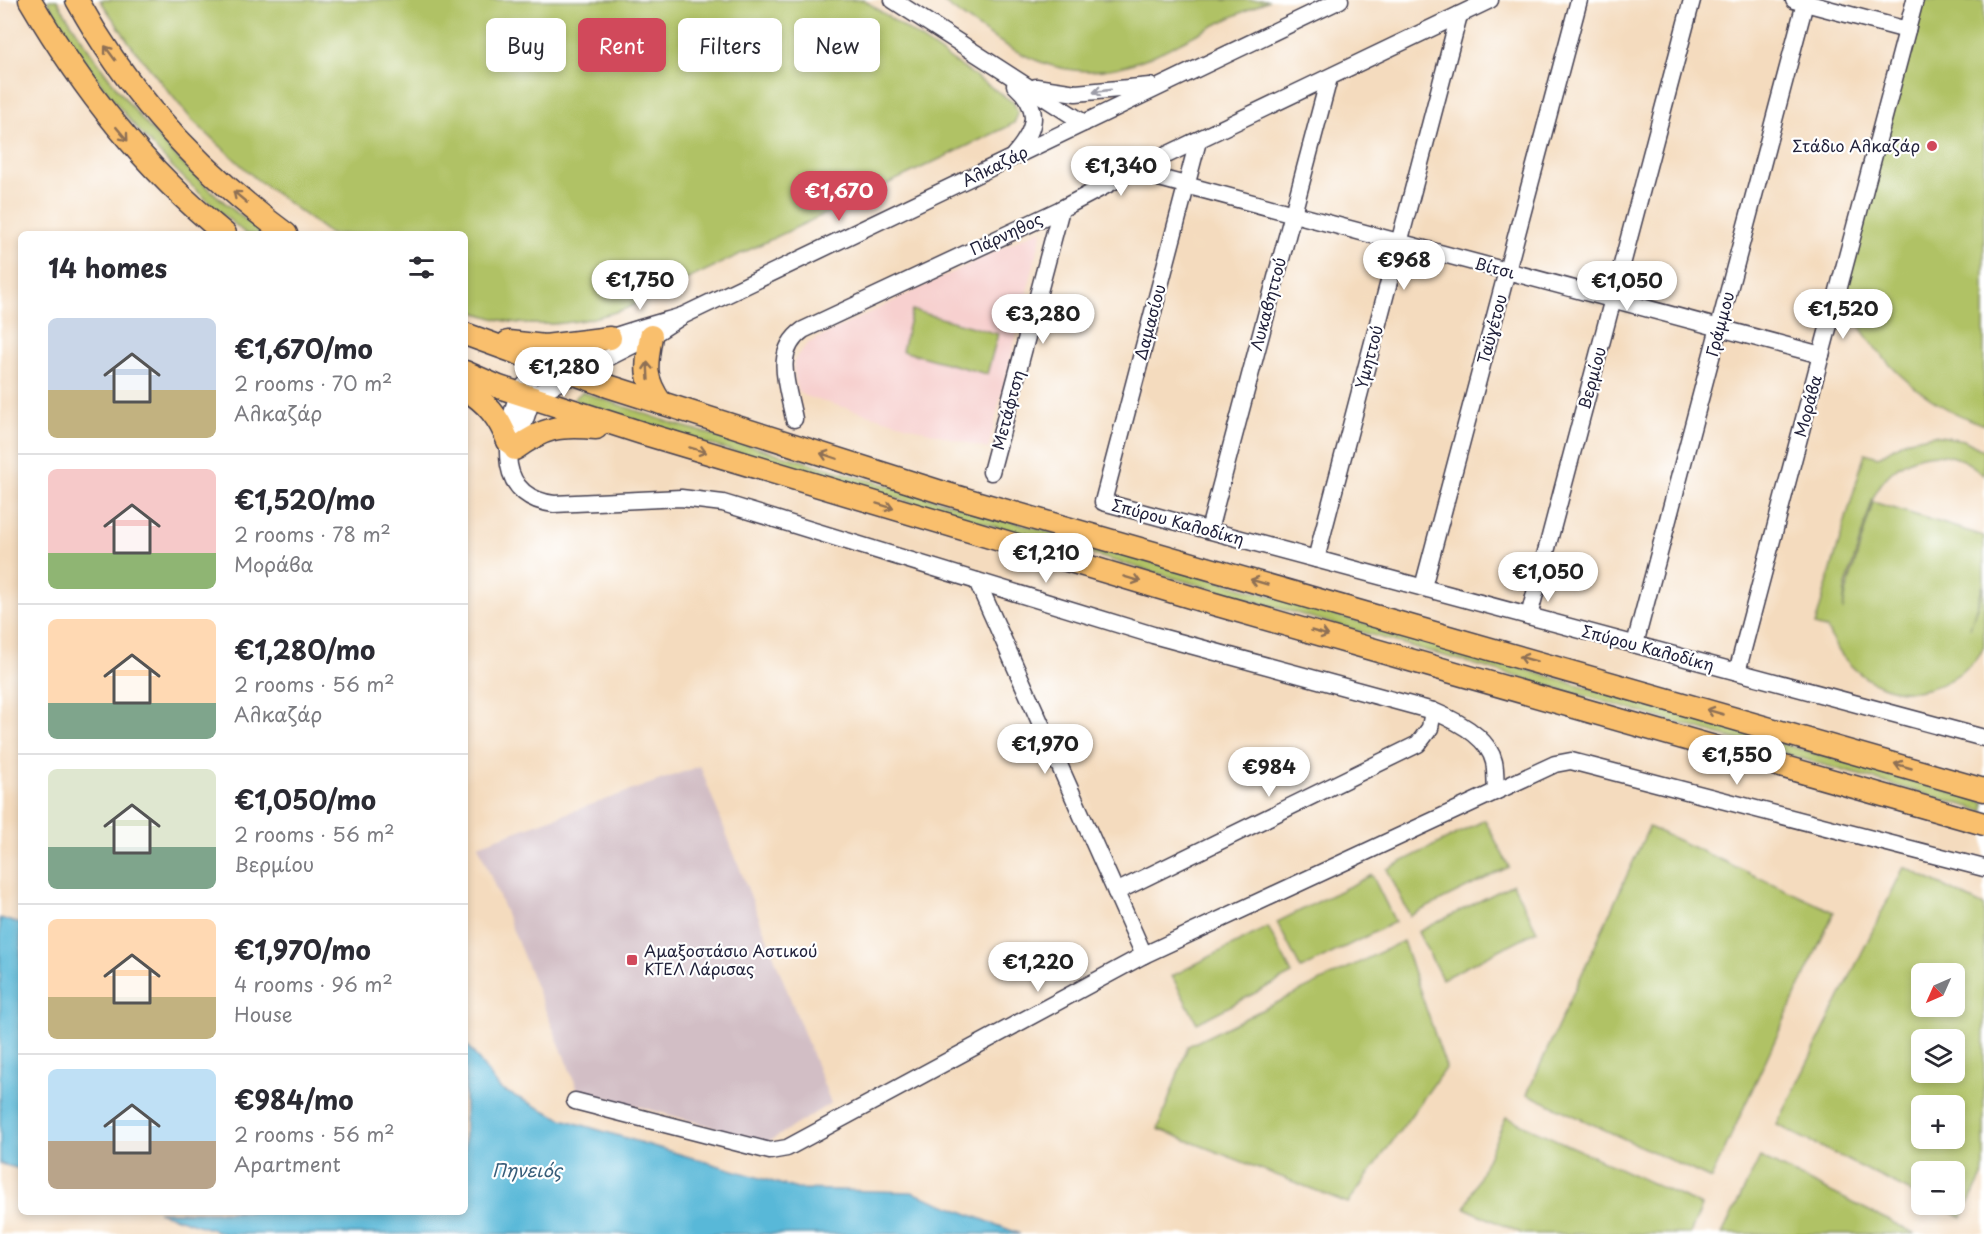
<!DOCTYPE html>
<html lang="en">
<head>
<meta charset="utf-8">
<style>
	:root { --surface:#fff; --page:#f7f7f7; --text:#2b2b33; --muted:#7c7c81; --line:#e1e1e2; --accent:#d1495b }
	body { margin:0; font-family:"Playpen Sans",sans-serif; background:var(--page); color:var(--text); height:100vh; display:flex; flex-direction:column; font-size:22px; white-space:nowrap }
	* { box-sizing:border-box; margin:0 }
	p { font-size:20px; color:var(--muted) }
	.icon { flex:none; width:33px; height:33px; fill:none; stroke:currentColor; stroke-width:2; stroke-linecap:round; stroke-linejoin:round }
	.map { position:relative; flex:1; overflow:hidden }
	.panel { position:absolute; left:18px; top:231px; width:450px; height:984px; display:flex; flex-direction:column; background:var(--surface); border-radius:9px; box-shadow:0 3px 9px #0003 }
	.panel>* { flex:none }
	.guide { position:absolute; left:486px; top:18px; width:570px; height:54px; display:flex; gap:12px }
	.needle { width:39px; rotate:225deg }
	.buttons { position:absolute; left:1911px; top:963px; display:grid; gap:12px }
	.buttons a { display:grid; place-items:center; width:54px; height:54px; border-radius:9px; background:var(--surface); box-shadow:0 3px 9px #0003; font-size:30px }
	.price { position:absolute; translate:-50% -51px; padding:0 14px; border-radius:21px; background:#fff; color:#222; font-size:20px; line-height:39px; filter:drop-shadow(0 2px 3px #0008) }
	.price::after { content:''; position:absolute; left:50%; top:36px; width:18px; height:14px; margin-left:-9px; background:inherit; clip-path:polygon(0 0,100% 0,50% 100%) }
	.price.current { background:var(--accent); color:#fff }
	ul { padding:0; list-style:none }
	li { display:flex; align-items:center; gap:18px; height:150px; padding:0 30px }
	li+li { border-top:2px solid var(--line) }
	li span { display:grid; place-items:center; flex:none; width:168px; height:120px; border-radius:9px; color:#555 }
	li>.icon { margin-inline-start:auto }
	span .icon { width:72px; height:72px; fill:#fffc; stroke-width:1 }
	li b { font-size:26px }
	h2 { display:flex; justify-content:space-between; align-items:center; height:72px; padding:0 30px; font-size:26px }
	.tag { padding:0 21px; border-radius:9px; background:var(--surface); box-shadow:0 3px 9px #0003; font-size:21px; line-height:54px }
	.tag.current { background:var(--accent); color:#fff }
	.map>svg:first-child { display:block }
</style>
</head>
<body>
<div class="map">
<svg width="1984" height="1234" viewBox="0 0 1984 1234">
	<rect width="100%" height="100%" fill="#fff"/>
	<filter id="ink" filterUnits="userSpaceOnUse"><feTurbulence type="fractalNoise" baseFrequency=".0167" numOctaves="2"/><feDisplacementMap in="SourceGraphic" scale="12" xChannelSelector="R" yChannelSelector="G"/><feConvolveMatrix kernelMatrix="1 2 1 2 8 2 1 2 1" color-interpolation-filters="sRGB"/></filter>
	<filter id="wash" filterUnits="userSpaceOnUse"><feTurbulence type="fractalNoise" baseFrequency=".008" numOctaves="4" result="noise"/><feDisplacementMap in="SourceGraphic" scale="24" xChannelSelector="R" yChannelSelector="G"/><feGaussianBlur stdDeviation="1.35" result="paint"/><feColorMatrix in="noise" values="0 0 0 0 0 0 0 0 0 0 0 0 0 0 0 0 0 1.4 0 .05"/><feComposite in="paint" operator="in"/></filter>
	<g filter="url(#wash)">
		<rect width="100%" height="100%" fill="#f4dbbe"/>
		<path fill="#f7d0cf" d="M 1039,230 L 1042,232 L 988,449 L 805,396 L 797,390 L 793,365 L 797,356 L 808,343 Z"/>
		<path fill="#d2bec5" d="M 700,766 L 831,1103 L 768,1142 L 578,1090 L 478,845 Z"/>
		<g fill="#b0c265" stroke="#697250" stroke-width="1.5" fill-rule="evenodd">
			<path d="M 47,0 L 57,0 C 111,90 179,171 264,234 L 246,234 C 166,168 97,91 47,0 Z"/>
			<path d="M 100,0 L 864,0 L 1014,103 L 1018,114 L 1014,123 L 1007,127 L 625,309 C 571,327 517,332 465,308 L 465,234 L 330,234 L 255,178 L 192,120 L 133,48 Z"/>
			<path d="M 940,0 L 1269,0 C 1247,10 1225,20 1203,31 C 1146,60 1102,86 1038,61 C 1003,48 970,21 940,0 Z"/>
			<path d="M 1919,0 L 1984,0 L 1984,425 C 1918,402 1871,355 1840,292 Z"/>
			<path d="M 912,310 L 998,334 L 987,374 L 902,351 Z"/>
			<path d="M 582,392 L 675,424 L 1984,802 L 1984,811 L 694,440 L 576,402 L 574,399 Z"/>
			<path d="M 1934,435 L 1964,440 L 1984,451 L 1984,476 C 1947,437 1890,454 1872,501 L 1845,589 L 1843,611 L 1846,593 L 1873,502 L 1984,536 L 1984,582 L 1970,628 L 1984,586 C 1984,602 1984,632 1984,646 C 1980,657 1969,667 1960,673 C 1908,712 1849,684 1827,629 L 1815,625 L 1865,453 L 1878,457 L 1904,441 Z"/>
			<path d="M 1485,820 L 1509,867 L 1410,916 L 1387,869 Z"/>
			<path d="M 1649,827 L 1834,912 L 1711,1179 L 1527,1094 Z"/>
			<path d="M 1904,867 L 1984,906 L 1984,1172 L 1962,1217 L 1937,1205 L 1954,1204 L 1954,1172 L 1922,1172 L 1921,1197 L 1777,1125 ZM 1922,974 L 1954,974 L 1954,1006 L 1922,1006 ZM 1922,1040 L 1954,1040 L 1954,1072 L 1922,1072 ZM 1922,1106 L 1954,1106 L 1954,1138 L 1922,1138 Z"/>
			<path d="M 1372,875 L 1395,922 L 1301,969 L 1277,922 Z"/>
			<path d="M 1513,884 L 1537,931 L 1442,979 L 1418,932 Z"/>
			<path d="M 1268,927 L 1292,974 L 1197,1023 L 1172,976 Z"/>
			<path d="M 1403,941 L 1446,1067 L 1348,1203 L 1158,1129 L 1188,1046 Z"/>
			<path d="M 1506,1117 L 1702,1206 L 1690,1234 L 1523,1234 L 1465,1208 Z"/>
			<path d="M 1760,1157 L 1916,1234 L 1722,1234 Z"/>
		</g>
		<g fill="#59b8d8" stroke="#3e6d8a" stroke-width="1.5">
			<path d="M 0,918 L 21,924 L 21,1169 L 0,1164 Z"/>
			<path d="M 465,1046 L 469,1047 L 500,1089 L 562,1119 L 797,1189 L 912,1192 L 1020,1234 L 226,1234 L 158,1212 L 465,1212 Z"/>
		</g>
	</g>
	<g filter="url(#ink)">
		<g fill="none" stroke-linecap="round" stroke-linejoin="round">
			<defs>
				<g id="minor">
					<path d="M 893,0 L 1084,123"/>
					<path d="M 1794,0 L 1907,30"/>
					<path d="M 1036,87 L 1076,93 L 1150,86"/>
					<path d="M 1198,141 L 1103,502 L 1984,738"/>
					<path d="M 1014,155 C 1036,130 1042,109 1015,85"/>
					<path d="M 1133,171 L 1821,355"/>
					<path d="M 682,316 C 638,329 552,350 524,386 C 510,403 506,445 509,465 C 513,489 530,501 554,504 L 681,498 L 723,503 L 1153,635 L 1433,711 C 1455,720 1488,736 1494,762 C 1496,771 1495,782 1496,791"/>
					<path d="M 794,419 C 788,387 772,352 803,330 L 1061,209 L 1133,171 L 1490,0"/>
					<path d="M 515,450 L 530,405 L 536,394 L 651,336 L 682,316 L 1340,0"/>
					<path d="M 991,472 L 1061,209"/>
					<path d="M 1209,530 L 1329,78"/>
					<path d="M 1316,559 L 1459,15"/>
					<path d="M 977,581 L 1144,955"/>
					<path d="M 1423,587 L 1579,0"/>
					<path d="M 1529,616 L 1692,0"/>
					<path d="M 1635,644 L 1805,3"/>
					<path d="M 1737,672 L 1915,0"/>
					<path d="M 1116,892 L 1418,744 L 1430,728 L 1433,711"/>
					<path d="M 575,1101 L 770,1151 L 787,1148 L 1144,955 L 1555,764 L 1571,761 L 1984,868"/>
				</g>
				<g id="major">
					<path d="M 30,0 C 83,90 144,168 225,234"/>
					<path d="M 77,0 C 128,93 201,172 286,234"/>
					<path d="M 465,334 L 608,386 L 944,493 L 1984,790"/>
					<path d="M 651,336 C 646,366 643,377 661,403"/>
					<path d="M 508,342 L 545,346 L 610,338"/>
					<path d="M 465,372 L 499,387 L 642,433 L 1207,602 L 1984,824"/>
					<path d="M 465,389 C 486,402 499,417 508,441"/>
					<path d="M 515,449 C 545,427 559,425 596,428"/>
				</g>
			</defs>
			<use href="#minor" stroke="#423e4f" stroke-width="19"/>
			<use href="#major" stroke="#423e4f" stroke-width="25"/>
			<use href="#minor" stroke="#fff" stroke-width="16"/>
			<use href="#major" stroke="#f9bf6d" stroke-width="22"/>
		</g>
		<defs><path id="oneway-shaft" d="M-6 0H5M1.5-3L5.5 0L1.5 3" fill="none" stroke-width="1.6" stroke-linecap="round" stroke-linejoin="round" transform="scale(1.5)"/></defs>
		<g stroke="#8e7054">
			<use href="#oneway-shaft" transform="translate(110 53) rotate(-126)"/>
			<use href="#oneway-shaft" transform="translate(122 134) rotate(50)"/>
			<use href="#oneway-shaft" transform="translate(240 197) rotate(-140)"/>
			<use href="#oneway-shaft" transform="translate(648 371) rotate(-93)"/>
			<use href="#oneway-shaft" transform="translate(698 450) rotate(17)"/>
			<use href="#oneway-shaft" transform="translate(829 456) rotate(-162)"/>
			<use href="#oneway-shaft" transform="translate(885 506) rotate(17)"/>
			<use href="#oneway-shaft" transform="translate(1132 579) rotate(17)"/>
			<use href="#oneway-shaft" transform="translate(1259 582) rotate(-164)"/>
			<use href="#oneway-shaft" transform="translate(1320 633) rotate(16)"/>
			<use href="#oneway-shaft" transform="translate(1528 659) rotate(-164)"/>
			<use href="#oneway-shaft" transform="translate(1715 712) rotate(-164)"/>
			<use href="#oneway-shaft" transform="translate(1903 766) rotate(-164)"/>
		</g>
		<use stroke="#9c9ca7" href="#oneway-shaft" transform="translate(1102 91) rotate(172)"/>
	</g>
	<g fill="#d1495b" stroke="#fff" stroke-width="2">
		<circle cx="1932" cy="146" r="6"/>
		<rect x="626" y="954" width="12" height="12" rx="3"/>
	</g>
	<g text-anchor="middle" stroke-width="4.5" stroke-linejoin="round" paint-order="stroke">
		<g font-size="16" fill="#22223b" stroke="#fff" text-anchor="end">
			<text x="1920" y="152">Στάδιο Αλκαζάρ</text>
			<text x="644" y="957" text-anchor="start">Αμαξοστάσιο Αστικού<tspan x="644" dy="18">ΚΤΕΛ Λάρισας</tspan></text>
		</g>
		<g font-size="16" fill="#22223b" stroke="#fff">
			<text transform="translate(995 166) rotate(-26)" y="6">Αλκαζάρ</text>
			<text transform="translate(1006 234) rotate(-25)" y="6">Πάρνηθος</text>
			<text transform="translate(1495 268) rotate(15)" y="6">Βίτσι</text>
			<text transform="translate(1268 304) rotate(-75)" y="6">Λυκαβηττού</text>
			<text transform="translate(1150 322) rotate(-75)" y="6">Δαμασίου</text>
			<text transform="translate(1720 324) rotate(-75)" y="6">Γράμμου</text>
			<text transform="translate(1492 329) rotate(-75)" y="6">Ταϋγέτου</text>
			<text transform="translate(1369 357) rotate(-75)" y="6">Υμηττού</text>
			<text transform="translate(1592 378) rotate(-75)" y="6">Βερμίου</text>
			<text transform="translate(1808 406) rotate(-75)" y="6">Μοράβα</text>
			<text transform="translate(1008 410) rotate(-75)" y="6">Μετάφτση</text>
			<text transform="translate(1178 522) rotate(15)" y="6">Σπύρου Καλοδίκη</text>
			<text transform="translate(1648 648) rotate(15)" y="6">Σπύρου Καλοδίκη</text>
		</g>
		<g font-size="18" font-style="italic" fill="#385e7a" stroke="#fff">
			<text x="527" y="1177">Πηνειός</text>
		</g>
	</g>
</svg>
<div class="buttons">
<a><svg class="needle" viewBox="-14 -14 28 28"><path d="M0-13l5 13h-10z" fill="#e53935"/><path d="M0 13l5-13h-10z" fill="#7c7c81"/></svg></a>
<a><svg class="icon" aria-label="layers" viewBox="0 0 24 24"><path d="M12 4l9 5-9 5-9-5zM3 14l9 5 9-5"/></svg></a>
<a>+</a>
<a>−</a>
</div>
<b class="price" style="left:1121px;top:197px">€1,340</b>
<b class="price current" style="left:839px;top:222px">€1,670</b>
<b class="price" style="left:1404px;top:291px">€968</b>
<b class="price" style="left:640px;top:311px">€1,750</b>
<b class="price" style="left:1627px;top:312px">€1,050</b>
<b class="price" style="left:1843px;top:340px">€1,520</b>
<b class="price" style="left:1043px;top:345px">€3,280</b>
<b class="price" style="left:564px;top:398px">€1,280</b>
<b class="price" style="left:1046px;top:584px">€1,210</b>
<b class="price" style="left:1548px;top:603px">€1,050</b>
<b class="price" style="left:1045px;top:775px">€1,970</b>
<b class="price" style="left:1737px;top:786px">€1,550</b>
<b class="price" style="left:1269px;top:798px">€984</b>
<b class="price" style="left:1038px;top:993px">€1,220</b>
<div class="guide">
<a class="tag">Buy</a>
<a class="tag current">Rent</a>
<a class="tag">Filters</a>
<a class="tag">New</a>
</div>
<section class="panel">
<h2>14 homes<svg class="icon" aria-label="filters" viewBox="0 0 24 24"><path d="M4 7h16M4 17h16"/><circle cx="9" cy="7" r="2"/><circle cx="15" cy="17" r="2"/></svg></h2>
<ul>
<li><span style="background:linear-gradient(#c9d6e8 60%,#c2b280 0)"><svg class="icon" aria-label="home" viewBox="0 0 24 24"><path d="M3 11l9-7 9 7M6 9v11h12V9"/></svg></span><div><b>€1,670/mo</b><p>2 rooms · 70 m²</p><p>Αλκαζάρ</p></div></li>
<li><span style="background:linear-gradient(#f6c9c9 70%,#8fb573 0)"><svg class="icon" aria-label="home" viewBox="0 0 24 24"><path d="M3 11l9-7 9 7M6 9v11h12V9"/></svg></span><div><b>€1,520/mo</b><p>2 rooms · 78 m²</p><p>Μοράβα</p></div></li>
<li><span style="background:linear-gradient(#ffd9b3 70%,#7fa58c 0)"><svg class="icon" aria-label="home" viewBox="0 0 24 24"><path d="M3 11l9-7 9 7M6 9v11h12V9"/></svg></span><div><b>€1,280/mo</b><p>2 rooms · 56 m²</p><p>Αλκαζάρ</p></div></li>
<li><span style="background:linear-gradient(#dfe7d0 65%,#7fa58c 0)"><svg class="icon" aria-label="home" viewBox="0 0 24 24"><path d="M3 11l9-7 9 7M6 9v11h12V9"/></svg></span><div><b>€1,050/mo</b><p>2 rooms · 56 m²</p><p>Βερμίου</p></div></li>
<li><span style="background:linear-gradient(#ffd9b3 65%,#c2b280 0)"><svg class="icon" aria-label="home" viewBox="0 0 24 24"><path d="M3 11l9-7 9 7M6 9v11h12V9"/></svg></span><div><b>€1,970/mo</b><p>4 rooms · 96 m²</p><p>House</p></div></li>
<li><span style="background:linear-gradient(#bfe0f5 60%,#b9a48a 0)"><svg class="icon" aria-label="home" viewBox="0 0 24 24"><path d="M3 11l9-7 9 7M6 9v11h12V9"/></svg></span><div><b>€984/mo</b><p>2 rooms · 56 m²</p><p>Apartment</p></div></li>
</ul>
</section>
</div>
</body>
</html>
